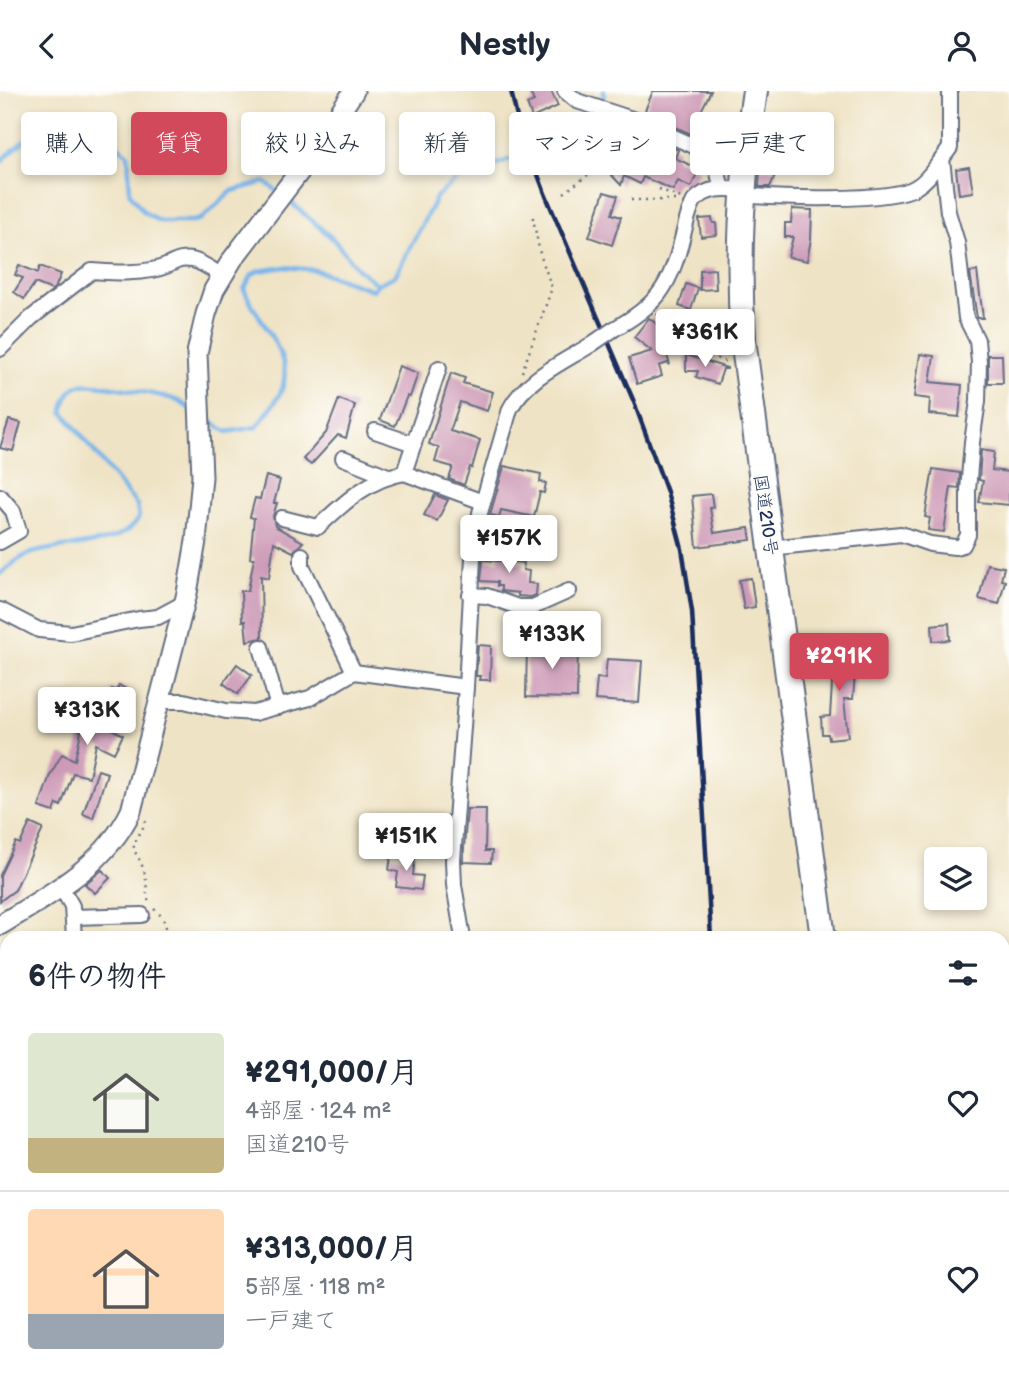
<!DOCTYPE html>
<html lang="ja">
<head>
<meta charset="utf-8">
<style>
	:root { --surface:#fff; --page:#f2f2f3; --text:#1f2937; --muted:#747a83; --line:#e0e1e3; --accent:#d1495b }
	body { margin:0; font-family:"Balsamiq Sans","Klee One",sans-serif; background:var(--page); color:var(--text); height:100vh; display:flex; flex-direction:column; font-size:26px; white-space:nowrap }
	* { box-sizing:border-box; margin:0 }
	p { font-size:23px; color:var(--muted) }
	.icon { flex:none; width:38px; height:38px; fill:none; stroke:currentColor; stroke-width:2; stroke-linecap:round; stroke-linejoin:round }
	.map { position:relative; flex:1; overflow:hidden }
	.side { position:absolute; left:0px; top:840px; width:1010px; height:448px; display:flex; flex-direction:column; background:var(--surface); border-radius:21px 21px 0 0; box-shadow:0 4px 10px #0003 }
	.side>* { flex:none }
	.hud { position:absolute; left:21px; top:21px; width:968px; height:63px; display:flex; gap:14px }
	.fabs { position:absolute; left:924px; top:756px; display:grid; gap:14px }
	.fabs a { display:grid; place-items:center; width:63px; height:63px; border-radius:7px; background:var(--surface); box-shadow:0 4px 10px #0003; font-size:35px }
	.price { position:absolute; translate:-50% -60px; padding:0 16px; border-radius:7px; background:#fff; color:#222; font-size:23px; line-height:46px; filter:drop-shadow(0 2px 4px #0008) }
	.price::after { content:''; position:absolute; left:50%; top:42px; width:21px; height:16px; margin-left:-10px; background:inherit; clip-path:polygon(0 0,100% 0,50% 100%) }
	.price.current { background:var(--accent); color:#fff }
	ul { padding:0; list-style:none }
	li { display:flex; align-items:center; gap:21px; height:175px; padding:0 28px }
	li+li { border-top:2px solid var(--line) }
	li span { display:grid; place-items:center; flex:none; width:196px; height:140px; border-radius:7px; color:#555 }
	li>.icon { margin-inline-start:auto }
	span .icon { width:84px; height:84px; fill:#fffc; stroke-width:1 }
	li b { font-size:30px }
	h2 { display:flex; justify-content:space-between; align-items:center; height:84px; padding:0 28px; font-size:30px }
	.chip { padding:0 24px; border-radius:7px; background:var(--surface); box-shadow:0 4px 10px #0003; font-size:24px; line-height:63px }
	.chip.current { background:var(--accent); color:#fff }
	header { display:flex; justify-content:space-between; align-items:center; height:91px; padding:0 28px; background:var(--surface); font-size:32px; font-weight:600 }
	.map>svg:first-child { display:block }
</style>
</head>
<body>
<header><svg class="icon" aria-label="back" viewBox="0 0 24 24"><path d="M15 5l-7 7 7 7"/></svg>Nestly<svg class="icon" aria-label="person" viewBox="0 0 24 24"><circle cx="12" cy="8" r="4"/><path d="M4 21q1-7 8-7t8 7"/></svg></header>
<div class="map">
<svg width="1009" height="1288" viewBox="0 0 1009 1288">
	<rect width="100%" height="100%" fill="#fdfcf7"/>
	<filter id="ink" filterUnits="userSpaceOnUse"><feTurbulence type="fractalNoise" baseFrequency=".0143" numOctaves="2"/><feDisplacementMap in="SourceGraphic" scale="14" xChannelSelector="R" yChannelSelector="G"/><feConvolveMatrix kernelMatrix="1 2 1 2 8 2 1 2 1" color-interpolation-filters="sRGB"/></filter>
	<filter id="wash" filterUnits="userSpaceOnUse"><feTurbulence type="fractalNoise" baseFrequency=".00686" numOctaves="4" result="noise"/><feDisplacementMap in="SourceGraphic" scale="28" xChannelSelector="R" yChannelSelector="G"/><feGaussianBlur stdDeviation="1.57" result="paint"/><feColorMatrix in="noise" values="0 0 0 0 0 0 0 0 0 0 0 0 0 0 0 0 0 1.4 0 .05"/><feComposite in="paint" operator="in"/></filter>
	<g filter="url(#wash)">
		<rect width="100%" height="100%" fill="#efe3c5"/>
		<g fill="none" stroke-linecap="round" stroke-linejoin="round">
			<g stroke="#77b5ea" stroke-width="4.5">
				<path d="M 0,71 L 43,33 L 93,33 L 102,38 L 107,46 L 128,63 L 130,102 L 144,121 L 159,130 L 194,130 L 201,128 L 232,100 L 265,91 L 277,100"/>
				<path d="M 286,107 L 333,148 L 359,179 L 377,193"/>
				<path d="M 206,327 L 227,341 L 257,336 C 265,324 277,311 282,298 C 295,265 256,228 244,198 L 252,184 L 258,180 L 285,176 L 315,179 L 373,199 L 377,193 L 395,185 L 437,105 L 458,88 L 574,44 L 603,12 L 604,0"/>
				<path d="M 0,483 C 8,477 18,467 27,464 C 60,450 120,461 139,426 L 137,414 L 130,406 L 63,321 C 64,311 69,298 80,294 C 92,291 159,303 173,308 C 180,310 186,315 192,319"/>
			</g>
		</g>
		<g id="blocks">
			<g fill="#cd9ab7">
				<path d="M 529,0 L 551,0 L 558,15 L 532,27 L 527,13 L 534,10 Z"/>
				<path d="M 653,0 L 711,0 L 696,30 L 698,31 L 693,44 L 644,22 Z"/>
				<path d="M 630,47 L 641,54 L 643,48 L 653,52 L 655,48 L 678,59 L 675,67 L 699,78 L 691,96 L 678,90 L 673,99 L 643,86 L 640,93 L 624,85 L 621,94 L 605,77 Z"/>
				<path d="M 969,76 L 973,101 L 959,103 L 956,78 Z"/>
				<path d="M 760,77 L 776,78 L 776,83 L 770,96 L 759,96 Z"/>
				<path d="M 604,101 L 618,105 L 612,123 L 621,126 L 612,154 L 589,146 Z"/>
				<path d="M 792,118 L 812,119 L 811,148 L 807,170 L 788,166 L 793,146 L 785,146 L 785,132 L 791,132 Z"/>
				<path d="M 712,127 L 713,132 L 716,132 L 717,144 L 701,146 L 699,128 Z"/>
				<path d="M 19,174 L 38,182 L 40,175 L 61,183 L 56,195 L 52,199 L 35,192 L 24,208 L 14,201 L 23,187 L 15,184 Z"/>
				<path d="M 715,178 L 716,198 L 700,199 L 700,179 Z"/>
				<path d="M 977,180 L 983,227 L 977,227 L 970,181 Z"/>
				<path d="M 686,193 L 698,197 L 691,219 L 679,215 Z"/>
				<path d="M 649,227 L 663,238 L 660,242 L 670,274 L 668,272 L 659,275 L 662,285 L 637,293 L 629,267 L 652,260 L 634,246 Z"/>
				<path d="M 920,263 L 934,265 L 930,291 L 962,294 L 959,326 L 929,323 L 930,308 L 914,306 Z"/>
				<path d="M 686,264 L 727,277 L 727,278 L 723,278 L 718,293 L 696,286 L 698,280 L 686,280 Z"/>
				<path d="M 988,264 L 1002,264 L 1003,292 L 988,292 Z"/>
				<path d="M 399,275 L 418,282 L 410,306 L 407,305 L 395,335 L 380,329 Z"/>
				<path d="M 451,282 L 465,287 L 463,292 L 493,301 L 487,320 L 460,311 L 450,340 L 480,349 L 472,377 L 470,376 L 464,394 L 449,388 L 453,376 L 435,371 L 439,357 L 429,353 Z"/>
				<path d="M 339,308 L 355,314 L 346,347 L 338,344 L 311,374 L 303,368 L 326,342 Z"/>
				<path d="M 9,329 L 21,332 L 13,360 L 0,357 Z"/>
				<path d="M 981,359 L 994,361 L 992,379 L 1009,381 L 1009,414 L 979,411 L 983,390 L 979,389 Z"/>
				<path d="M 504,375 L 541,383 L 540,391 L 546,392 L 544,402 L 540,401 L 534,426 L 501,419 L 499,426 L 490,424 Z"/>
				<path d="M 933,378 L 960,382 L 959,397 L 951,396 L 944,441 L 928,439 L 930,427 L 925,426 Z"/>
				<path d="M 266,385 L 280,389 L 274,412 L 277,412 L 273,425 L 275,435 L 303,451 L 293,461 L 274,451 L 269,487 L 261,485 L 262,547 L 247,550 L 245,530 L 242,530 L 241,500 L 248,500 L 254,467 L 250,467 L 254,427 L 250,426 L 255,407 L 260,408 Z"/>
				<path d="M 711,403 L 713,416 L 710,417 L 714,442 L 749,437 L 751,449 L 697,456 L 692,405 Z"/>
				<path d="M 435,404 L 448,409 L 437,430 L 424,424 Z"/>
				<path d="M 500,459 L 516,460 L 515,471 L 524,472 L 523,479 L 529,480 L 528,492 L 537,493 L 536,504 L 531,506 L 518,505 L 518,502 L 501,500 L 501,495 L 497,495 L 497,491 L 481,490 L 483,469 L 499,470 Z"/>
				<path d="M 987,473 L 1004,476 L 1001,489 L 1005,490 L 999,513 L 979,508 Z"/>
				<path d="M 751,487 L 755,516 L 744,518 L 739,489 Z"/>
				<path d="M 949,532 L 950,549 L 933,550 L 932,534 Z"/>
				<path d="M 817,546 L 819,559 L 800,561 L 799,548 Z"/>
				<path d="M 828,553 L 842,568 L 856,569 L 853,608 L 844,608 L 848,646 L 829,648 L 828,643 L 822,643 L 821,626 L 830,625 L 833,577 L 819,562 Z"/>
				<path d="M 478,554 L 491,555 L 490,589 L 479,589 L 480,585 L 476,585 Z"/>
				<path d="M 527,554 L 578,555 L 577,607 L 526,606 Z"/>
				<path d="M 607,568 L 642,570 L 639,612 L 595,609 L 597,587 L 605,588 Z"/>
				<path d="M 237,573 L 252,584 L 238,603 L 223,592 Z"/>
				<path d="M 119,594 L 133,602 L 112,638 L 123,644 L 114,662 L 96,653 L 89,686 L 73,682 L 61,715 L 57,713 L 54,721 L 39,716 L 50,684 L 62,663 L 75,669 L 81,640 L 75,636 L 89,619 L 98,625 L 112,598 L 116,600 Z"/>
				<path d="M 98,679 L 107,682 L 93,727 L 83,723 Z"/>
				<path d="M 467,718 L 486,718 L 485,760 L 492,760 L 491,772 L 463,771 Z"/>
				<path d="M 30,732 L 43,738 L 15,799 L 0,810 L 0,784 L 16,751 L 20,753 Z"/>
				<path d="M 391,765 L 415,768 L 413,784 L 423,785 L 421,799 L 396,796 L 398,781 L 389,779 Z"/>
				<path d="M 102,779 L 110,787 L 95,802 L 85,793 Z"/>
			</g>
		</g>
	</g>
	<g filter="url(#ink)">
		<use href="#blocks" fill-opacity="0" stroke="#656e82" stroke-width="2"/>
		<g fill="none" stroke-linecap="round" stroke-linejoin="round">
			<defs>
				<g id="street">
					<path d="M 565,0 L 577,10 L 635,29 L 694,55 L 716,75 L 722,97"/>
					<path d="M 942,68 L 950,57 L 950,0"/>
					<path d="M 742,104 C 774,107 891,112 916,96 C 927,90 934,78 942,68 L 948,121 L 957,151 L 966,227 L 977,249 L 979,271 L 978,310 L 972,351 L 968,400 L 968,444 L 963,454 L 955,456 L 930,453 L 901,443 L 770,457"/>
					<path d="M 614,238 C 655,215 669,198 681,152 C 685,138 687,123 694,110 C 707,96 724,97 742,99"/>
					<path d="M 0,258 L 31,227 L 92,180 C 112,182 147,183 166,175 C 176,171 179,167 192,169 C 202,171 213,179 222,185"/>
					<path d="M 439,277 L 404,382 L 483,411"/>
					<path d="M 375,340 L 414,353"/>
					<path d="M 343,367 L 388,385"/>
					<path d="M 0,405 L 13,420 L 19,440 L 0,451"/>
					<path d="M 282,427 L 318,436 C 344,412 368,388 404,382"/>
					<path d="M 302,464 L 302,475 L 354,581"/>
					<path d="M 470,504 L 487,505 L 518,516 L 533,516 L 569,500"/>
					<path d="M 0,519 L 39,539 L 71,542 L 139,528 L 158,526 L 184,512"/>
					<path d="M 261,556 L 278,616"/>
					<path d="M 159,610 L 184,610 L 226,620 L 254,622 L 310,607 L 354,581 L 466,596"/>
					<path d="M 61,796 L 72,815 L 74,847"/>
					<path d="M 73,826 L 142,824"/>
					<path d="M 463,847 L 454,794 L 453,769 L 466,596 L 473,467 L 480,422 L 510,318 C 526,287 564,271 592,253"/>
					<path d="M 0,999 L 7,999"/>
					<path d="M 37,1288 L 38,1281"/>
					<path d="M 121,1288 L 122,1281"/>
					<path d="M 205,1288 L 205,1281"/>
					<path d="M 284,1288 L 284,1281"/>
					<path d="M 367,1288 L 367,1281"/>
					<path d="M 505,1288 L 505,1281"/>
				</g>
				<path id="secondary" d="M 0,834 C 50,803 104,776 131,720 L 187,502 L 196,450 L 202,386 L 197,262 L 206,223 L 214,199 L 232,169 L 309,68 L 354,0"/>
				<g id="highway">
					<path d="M 755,0 C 742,83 737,164 743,248 L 823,847"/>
					<path d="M 806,1288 L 806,1281"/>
				</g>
			</defs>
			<use href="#street" stroke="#656e82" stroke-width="18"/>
			<use href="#secondary" stroke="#656e82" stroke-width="23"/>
			<use href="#highway" stroke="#656e82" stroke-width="28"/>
			<g stroke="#656e82" stroke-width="2.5" stroke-dasharray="2 5" stroke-linecap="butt">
				<path d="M 659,98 L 681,107"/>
				<path d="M 564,102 L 609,68 L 631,41"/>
				<path d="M 631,109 L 679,109"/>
				<path d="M 657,223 L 679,252 L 726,271"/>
				<path d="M 522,281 L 552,197 L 540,163 L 532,122"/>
				<path d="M 145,730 L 146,732 C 124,767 137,752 145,784 C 148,794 145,804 150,813"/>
				<path d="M 154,818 C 165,827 166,833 167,847"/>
			</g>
			<use href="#street" stroke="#fff" stroke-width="14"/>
			<use href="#secondary" stroke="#fff" stroke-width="19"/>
			<use href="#highway" stroke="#fff" stroke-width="24"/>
			<g stroke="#1b2f5e" stroke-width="4.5">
				<path d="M 511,0 L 518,31 L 546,105 L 634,311 L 667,401 L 682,458 L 692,520 L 711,847"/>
				<path d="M 729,1288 L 730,1281"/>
			</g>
			<defs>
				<path id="street-bridge" d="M 592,253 L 614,238"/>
			</defs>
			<use href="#street-bridge" stroke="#656e82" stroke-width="18" stroke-linecap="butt"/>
			<use href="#street-bridge" stroke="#fff" stroke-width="14"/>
		</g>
	</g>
	<g text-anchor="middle" stroke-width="6" stroke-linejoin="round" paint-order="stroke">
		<g font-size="18" fill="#1b2f5e" stroke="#fdfcf7">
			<text transform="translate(766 424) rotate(82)" y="6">国道210号</text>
		</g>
	</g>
</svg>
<div class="fabs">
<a><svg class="icon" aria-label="layers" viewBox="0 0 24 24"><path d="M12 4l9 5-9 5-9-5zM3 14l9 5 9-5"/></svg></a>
</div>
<b class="price" style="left:705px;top:278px">¥361K</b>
<b class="price" style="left:509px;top:484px">¥157K</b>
<b class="price" style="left:552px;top:580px">¥133K</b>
<b class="price current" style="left:839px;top:602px">¥291K</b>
<b class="price" style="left:87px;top:656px">¥313K</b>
<b class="price" style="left:406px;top:782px">¥151K</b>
<div class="hud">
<a class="chip">購入</a>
<a class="chip current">賃貸</a>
<a class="chip">絞り込み</a>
<a class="chip">新着</a>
<a class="chip">マンション</a>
<a class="chip">一戸建て</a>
</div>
<section class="side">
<h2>6件の物件<svg class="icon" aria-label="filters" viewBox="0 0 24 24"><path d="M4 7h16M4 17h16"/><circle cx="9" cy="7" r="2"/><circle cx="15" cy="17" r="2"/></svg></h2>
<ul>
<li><span style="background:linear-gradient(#dfe7d0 75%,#c2b280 0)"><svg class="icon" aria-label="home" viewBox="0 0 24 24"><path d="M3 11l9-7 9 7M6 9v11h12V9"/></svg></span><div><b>¥291,000/月</b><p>4部屋 · 124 m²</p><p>国道210号</p></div><svg class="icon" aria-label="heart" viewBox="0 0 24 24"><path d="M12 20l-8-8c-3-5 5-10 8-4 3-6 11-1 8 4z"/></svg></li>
<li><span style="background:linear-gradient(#ffd9b3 75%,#9aa5b1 0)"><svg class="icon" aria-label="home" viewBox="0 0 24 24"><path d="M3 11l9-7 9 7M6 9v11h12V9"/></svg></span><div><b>¥313,000/月</b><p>5部屋 · 118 m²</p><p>一戸建て</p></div><svg class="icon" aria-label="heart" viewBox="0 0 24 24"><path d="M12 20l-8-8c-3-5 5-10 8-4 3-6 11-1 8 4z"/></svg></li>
</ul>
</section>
</div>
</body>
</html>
